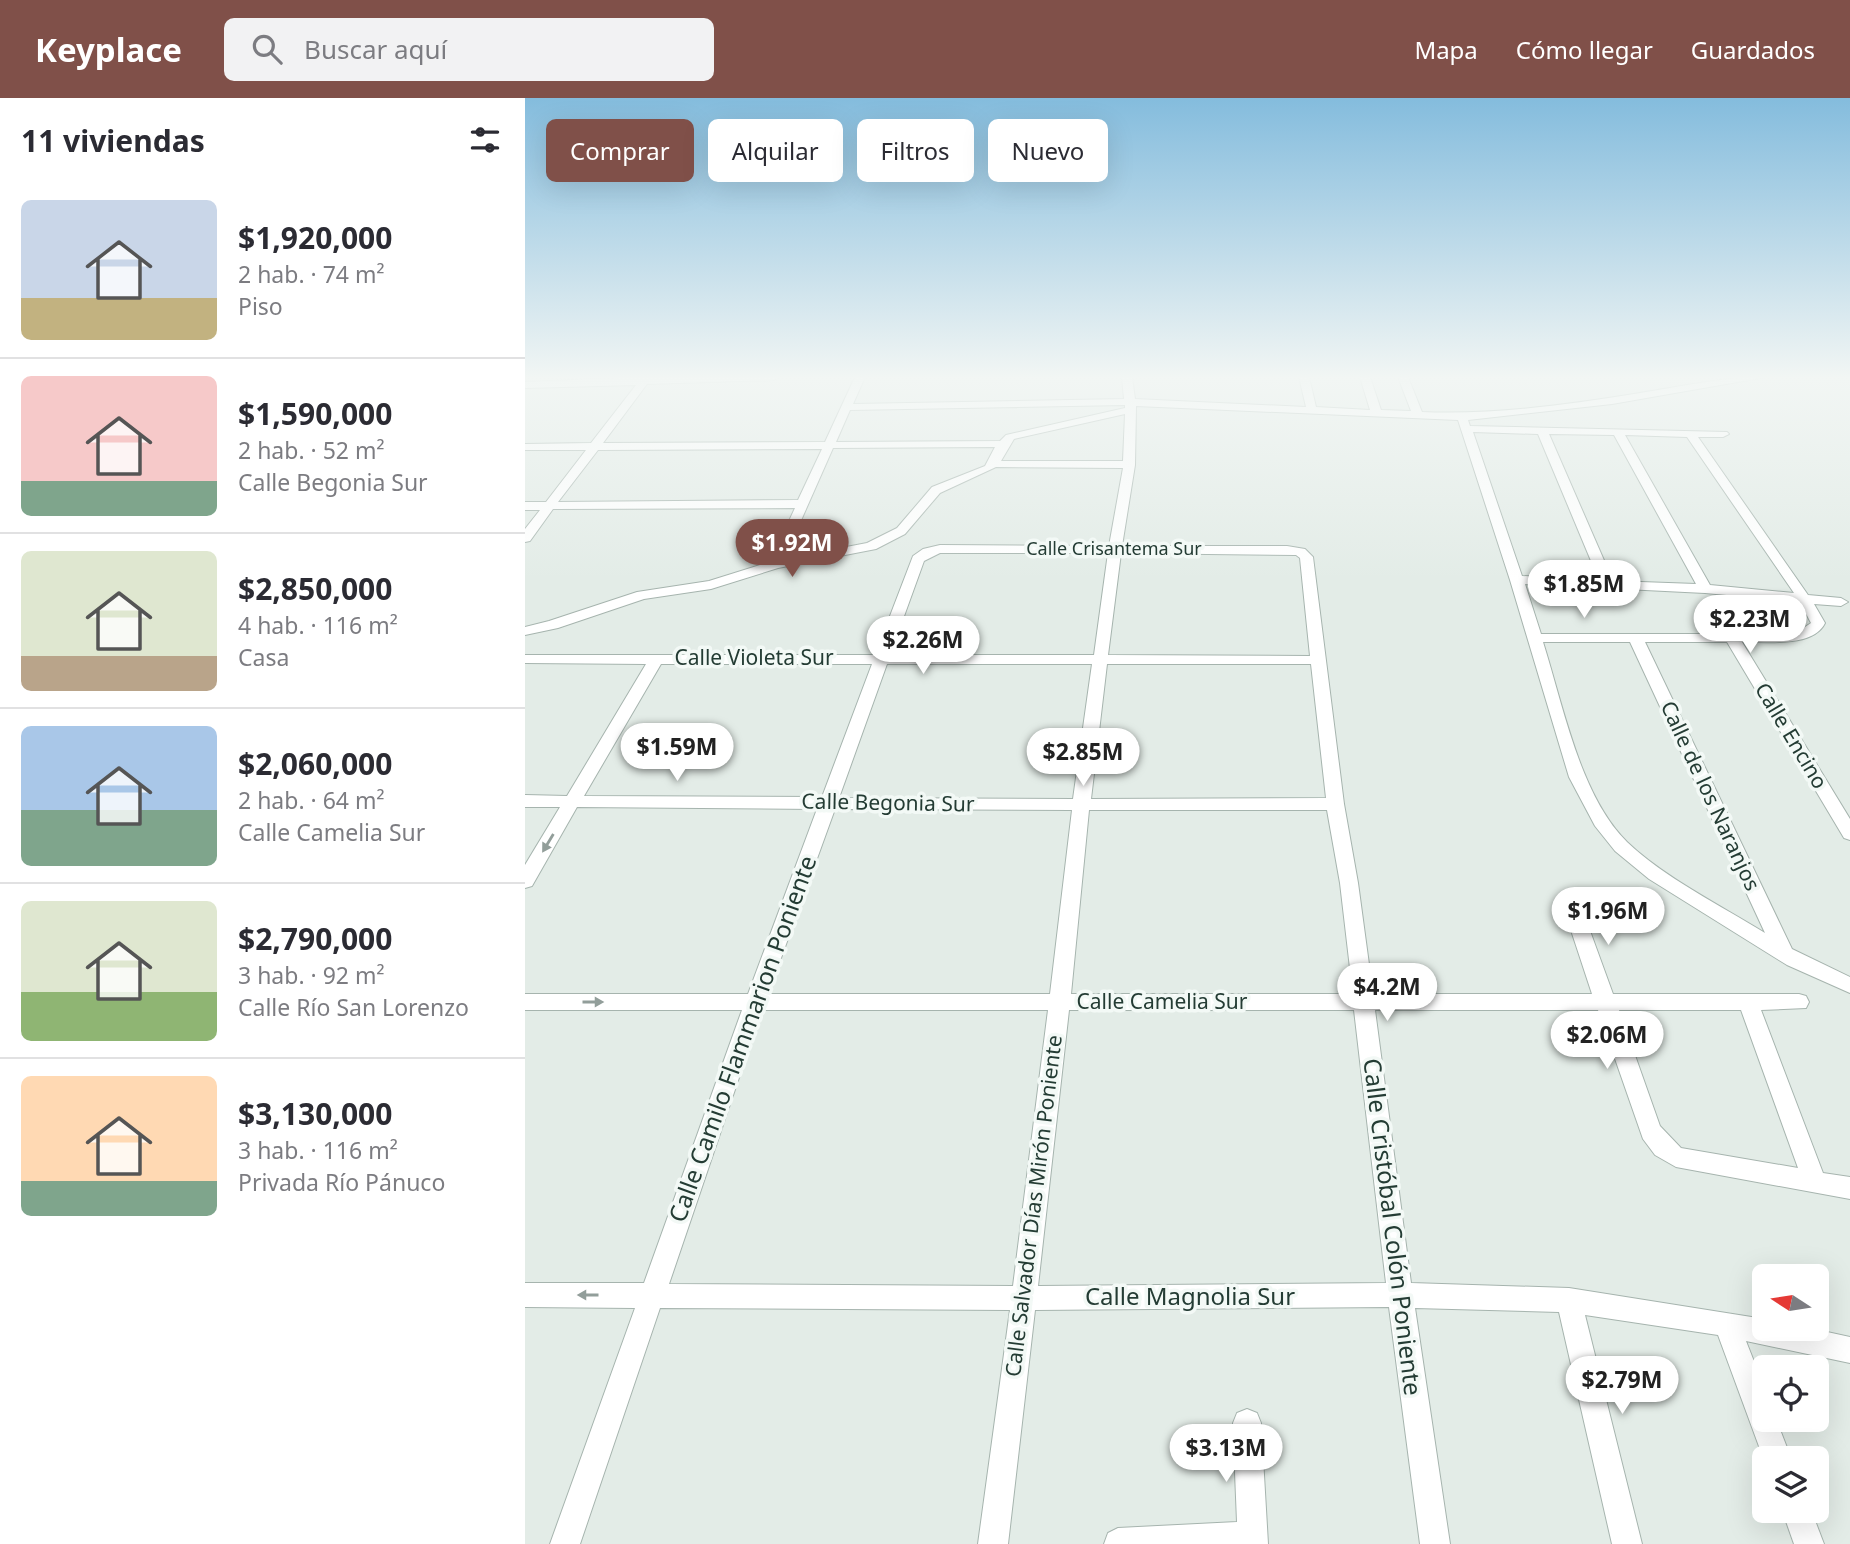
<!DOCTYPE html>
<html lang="es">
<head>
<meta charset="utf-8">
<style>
	:root { --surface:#fff; --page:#f2f2f3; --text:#2b2b33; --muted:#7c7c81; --line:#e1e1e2; --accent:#805049 }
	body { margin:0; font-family:"Noto Sans",sans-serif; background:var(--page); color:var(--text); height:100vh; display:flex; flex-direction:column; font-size:26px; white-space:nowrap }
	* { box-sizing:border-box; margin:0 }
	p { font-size:23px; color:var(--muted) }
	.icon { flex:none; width:38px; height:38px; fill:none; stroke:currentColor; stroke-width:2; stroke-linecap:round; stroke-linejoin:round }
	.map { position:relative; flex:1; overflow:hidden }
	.side { display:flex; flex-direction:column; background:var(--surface); width:525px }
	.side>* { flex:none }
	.guide { position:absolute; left:21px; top:21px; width:665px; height:63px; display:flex; gap:14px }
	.needle { width:46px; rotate:282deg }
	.buttons { position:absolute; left:1227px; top:1166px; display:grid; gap:14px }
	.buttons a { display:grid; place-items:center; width:77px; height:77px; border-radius:10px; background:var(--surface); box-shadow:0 7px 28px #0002; font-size:35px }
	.price { position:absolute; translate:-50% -60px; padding:0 16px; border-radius:24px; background:#fff; color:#222; font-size:23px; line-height:46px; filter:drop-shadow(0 2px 4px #0008) }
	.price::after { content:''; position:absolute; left:50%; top:42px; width:21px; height:16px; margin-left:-10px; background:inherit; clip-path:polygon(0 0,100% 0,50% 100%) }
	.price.active { background:var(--accent); color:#fff }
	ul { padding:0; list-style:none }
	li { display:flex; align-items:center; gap:21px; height:175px; padding:0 21px }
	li+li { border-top:2px solid var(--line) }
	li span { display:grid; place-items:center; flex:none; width:196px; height:140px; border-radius:10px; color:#555 }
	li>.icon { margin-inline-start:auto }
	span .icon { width:84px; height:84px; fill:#fffc; stroke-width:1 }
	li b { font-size:30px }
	h2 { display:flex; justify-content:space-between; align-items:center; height:84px; padding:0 21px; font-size:30px }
	.tag { padding:0 24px; border-radius:10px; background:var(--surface); box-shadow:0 7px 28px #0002; font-size:24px; line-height:63px }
	.tag.active { background:var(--accent); color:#fff }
	header { display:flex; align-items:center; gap:42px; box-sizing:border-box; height:98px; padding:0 35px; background:var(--accent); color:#fff }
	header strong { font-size:33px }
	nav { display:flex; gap:38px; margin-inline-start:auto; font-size:24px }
	.search { width:490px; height:63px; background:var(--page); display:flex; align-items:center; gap:18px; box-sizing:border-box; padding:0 24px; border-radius:10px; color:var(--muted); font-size:26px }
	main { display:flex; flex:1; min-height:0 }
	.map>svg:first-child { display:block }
</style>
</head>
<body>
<header>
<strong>Keyplace</strong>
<div class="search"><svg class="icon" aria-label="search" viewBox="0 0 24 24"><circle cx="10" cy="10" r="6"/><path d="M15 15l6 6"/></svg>Buscar aquí</div>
<nav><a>Mapa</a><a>Cómo llegar</a><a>Guardados</a></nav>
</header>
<main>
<section class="side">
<h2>11 viviendas<svg class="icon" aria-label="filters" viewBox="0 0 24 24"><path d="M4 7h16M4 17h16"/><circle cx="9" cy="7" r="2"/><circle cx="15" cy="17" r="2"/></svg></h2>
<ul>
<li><span style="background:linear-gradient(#c9d6e8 70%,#c2b280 0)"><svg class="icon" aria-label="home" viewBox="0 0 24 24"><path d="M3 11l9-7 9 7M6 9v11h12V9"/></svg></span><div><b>$1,920,000</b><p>2 hab. · 74 m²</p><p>Piso</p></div></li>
<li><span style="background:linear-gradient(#f6c9c9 75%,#7fa58c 0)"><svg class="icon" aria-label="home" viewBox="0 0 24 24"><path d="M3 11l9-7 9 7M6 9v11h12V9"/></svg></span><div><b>$1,590,000</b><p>2 hab. · 52 m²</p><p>Calle Begonia Sur</p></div></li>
<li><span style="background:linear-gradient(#dfe7d0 75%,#b9a48a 0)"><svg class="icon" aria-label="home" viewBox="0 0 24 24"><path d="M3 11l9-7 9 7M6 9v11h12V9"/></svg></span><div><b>$2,850,000</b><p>4 hab. · 116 m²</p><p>Casa</p></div></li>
<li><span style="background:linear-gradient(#a9c7e8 60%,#7fa58c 0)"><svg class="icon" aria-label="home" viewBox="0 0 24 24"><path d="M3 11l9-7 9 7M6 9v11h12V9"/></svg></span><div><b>$2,060,000</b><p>2 hab. · 64 m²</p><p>Calle Camelia Sur</p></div></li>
<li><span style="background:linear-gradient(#dfe7d0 65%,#8fb573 0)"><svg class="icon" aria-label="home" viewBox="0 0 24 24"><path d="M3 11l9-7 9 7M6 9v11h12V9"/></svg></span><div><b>$2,790,000</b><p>3 hab. · 92 m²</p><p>Calle Río San Lorenzo</p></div></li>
<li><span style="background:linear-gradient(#ffd9b3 75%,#7fa58c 0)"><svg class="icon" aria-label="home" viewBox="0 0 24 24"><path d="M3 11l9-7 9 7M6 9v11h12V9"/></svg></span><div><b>$3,130,000</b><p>3 hab. · 116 m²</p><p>Privada Río Pánuco</p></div></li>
</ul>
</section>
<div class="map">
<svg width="1325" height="1446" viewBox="0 0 1325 1446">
	<rect width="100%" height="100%" fill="#e3ece7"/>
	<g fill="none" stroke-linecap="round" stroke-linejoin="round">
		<defs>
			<g id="minor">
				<path d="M 117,279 L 254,279 L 249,282 L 122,286 L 78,345 L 300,344 L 330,279 L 340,279 L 328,306 L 599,301 L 597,279 L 607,279 L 610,301 L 781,309 L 774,279 L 784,279 L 791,309 L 845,312 L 835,279 L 845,279 L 856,312 L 886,313 L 873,279 L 883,279 L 897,314 C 967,317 1040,307 1109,296 C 1153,289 1197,279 1241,279 L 1087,306 L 943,322 L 945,328 L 1202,334 L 1204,336 L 1198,339 L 1173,339 L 1283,497 L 1316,500 L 1323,504 L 1316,508 L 1289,506 L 1300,525 C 1288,550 1241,543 1217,544 L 1325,721 L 1325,742 L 1319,740 L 1202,544 L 1120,544 L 1267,851 L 1325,879 L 1325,895 L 1262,867 L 1124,781 L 1090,753 L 1070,728 L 1044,679 L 985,482 L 933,322 L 611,308 L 610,367 L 597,448 L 762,448 L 780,451 L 788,459 L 819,706 L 833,785 L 848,896 L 1067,896 L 1038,808 L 1040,803 L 1054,803 L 1056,808 L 1088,896 L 1274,896 L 1281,898 L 1284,904 L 1281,910 L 1236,912 L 1298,1075 L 1325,1079 L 1325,1101 L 1151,1069 L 1130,1057 L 1118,1041 L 1073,912 L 850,912 L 886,1185 L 1044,1190 L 1239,1221 L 1239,1230 L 1284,1230 L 1325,1239 L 1325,1265 L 1221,1243 L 1239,1289 L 1239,1321 L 1251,1321 L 1266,1360 L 1239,1360 L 1239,1362 L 1193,1237 L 1060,1217 L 1117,1446 L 1087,1446 L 1034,1214 L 890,1210 L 925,1446 L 895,1446 L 864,1209 L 510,1212 L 483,1446 L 453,1446 L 485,1212 L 135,1210 L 55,1446 L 25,1446 L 110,1210 L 0,1209 L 0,1185 L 119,1185 L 217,912 L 0,912 L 0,896 L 223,896 L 292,711 L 52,709 L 7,788 L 0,790 L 0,767 L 35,709 L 0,709 L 0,697 L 42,698 L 121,566 L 0,565 L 0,557 L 350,557 L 388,458 L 398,451 L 415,447 L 584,448 L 598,370 L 471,369 L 415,395 L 380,436 L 351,451 L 253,470 L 186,491 L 119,501 L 33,530 L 0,537 L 0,529 L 24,523 L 112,494 L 184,483 L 245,464 L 270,410 L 28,411 L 5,443 L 0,444 L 0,431 L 15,412 L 0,412 L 0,404 L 21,404 L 61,352 L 0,352 L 0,346 L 66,345 L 111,287 L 0,290 L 0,284 ZM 600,307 L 600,310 L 481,337 L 475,343 L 311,344 L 325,312 ZM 600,316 L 598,363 L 476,363 L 489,341 ZM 948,334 L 1013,336 L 1074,482 L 997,478 ZM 1024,336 L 1089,337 L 1171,486 L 1088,483 ZM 1100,337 L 1162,339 L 1269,495 L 1185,487 ZM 470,349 L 460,368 L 407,389 L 372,430 L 342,445 L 259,461 L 308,350 ZM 297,351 L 273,402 L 33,404 L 73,352 ZM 415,455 L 583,455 L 569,557 L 365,557 L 399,463 ZM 596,455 L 771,457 L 775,460 L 785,558 L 583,557 ZM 1000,486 L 1180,495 L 1275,504 L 1286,525 L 1274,533 L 1207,536 L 1016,536 ZM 1018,544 L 1105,544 L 1240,835 C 1198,809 1137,778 1102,744 C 1055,698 1038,607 1018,544 ZM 136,566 L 347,566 L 297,699 L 59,698 ZM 362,566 L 567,566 L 548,701 L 314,700 ZM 582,566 L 786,566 L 801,700 L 566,701 ZM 310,711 L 547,712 L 525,896 L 243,896 ZM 564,712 L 802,712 L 815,785 L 828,896 L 546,896 ZM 237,912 L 523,912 L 488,1188 L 144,1186 ZM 544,912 L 829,912 L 861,1185 L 513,1188 ZM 1094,912 L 1216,912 L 1273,1070 L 1156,1050 L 1135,1028 Z"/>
				<path d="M 722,1311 L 732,1315 L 736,1325 L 743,1446 L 579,1446 L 583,1435 L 593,1430 L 712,1424 L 708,1325 L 712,1315 Z"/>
				<path d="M 1257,1412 L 1286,1412 L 1299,1446 L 1269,1446 Z"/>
			</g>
		</defs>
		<use href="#minor" stroke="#a6b4ae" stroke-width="2"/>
		<use href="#minor" fill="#fff" fill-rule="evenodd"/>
	</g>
	<defs><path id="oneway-solid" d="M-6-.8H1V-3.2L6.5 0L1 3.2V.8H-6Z" transform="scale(1.75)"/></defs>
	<g fill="#929e9a">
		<use href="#oneway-solid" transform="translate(23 745) rotate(121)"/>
		<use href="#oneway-solid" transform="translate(68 904)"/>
		<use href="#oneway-solid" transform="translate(63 1197) rotate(-180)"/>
	</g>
	<linearGradient id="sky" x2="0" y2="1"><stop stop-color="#84bcdd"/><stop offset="0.58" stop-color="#f2f6f4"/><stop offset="1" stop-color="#f2f6f4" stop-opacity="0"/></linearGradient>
	<rect width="1325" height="482" fill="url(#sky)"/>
	<g text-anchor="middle" stroke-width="7" stroke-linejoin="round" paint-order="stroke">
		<g font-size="18" fill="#243c34" stroke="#f3f9f6">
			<text x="589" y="457">Calle Crisantema Sur</text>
		</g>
		<g font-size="21" fill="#243c34" stroke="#f3f9f6">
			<text x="229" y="567">Calle Violeta Sur</text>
			<text transform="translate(1266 638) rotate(59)" y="7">Calle Encino</text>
			<text transform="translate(1185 698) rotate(65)" y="7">Calle de los Naranjos</text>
			<text transform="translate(363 705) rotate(1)" y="7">Calle Begonia Sur</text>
			<text x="637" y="911">Calle Camelia Sur</text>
			<text transform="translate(509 1108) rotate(-83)" y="7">Calle Salvador Días Mirón Poniente</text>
		</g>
		<g font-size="24" fill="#243c34" stroke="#f3f9f6">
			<text transform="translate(218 941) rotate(-70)" y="8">Calle Camilo Flammarion Poniente</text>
			<text transform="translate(867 1129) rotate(83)" y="8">Calle Cristóbal Colón Poniente</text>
			<text x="665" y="1207">Calle Magnolia Sur</text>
		</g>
	</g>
</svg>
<div class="buttons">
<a><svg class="needle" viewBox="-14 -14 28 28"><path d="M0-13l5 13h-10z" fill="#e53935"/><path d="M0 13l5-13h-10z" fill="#7c7c81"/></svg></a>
<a><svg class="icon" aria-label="locate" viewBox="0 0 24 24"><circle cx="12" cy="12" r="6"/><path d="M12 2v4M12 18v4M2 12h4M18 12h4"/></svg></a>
<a><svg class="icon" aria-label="layers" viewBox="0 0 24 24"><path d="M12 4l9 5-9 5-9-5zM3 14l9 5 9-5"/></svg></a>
</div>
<b class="price active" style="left:267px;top:481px">$1.92M</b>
<b class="price" style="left:1059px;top:522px">$1.85M</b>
<b class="price" style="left:1225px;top:557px">$2.23M</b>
<b class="price" style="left:398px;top:578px">$2.26M</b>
<b class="price" style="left:152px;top:685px">$1.59M</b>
<b class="price" style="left:558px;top:690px">$2.85M</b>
<b class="price" style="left:1083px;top:849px">$1.96M</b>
<b class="price" style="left:862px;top:925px">$4.2M</b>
<b class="price" style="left:1082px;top:973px">$2.06M</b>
<b class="price" style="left:1097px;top:1318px">$2.79M</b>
<b class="price" style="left:701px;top:1386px">$3.13M</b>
<div class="guide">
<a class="tag active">Comprar</a>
<a class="tag">Alquilar</a>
<a class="tag">Filtros</a>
<a class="tag">Nuevo</a>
</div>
</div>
</main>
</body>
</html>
